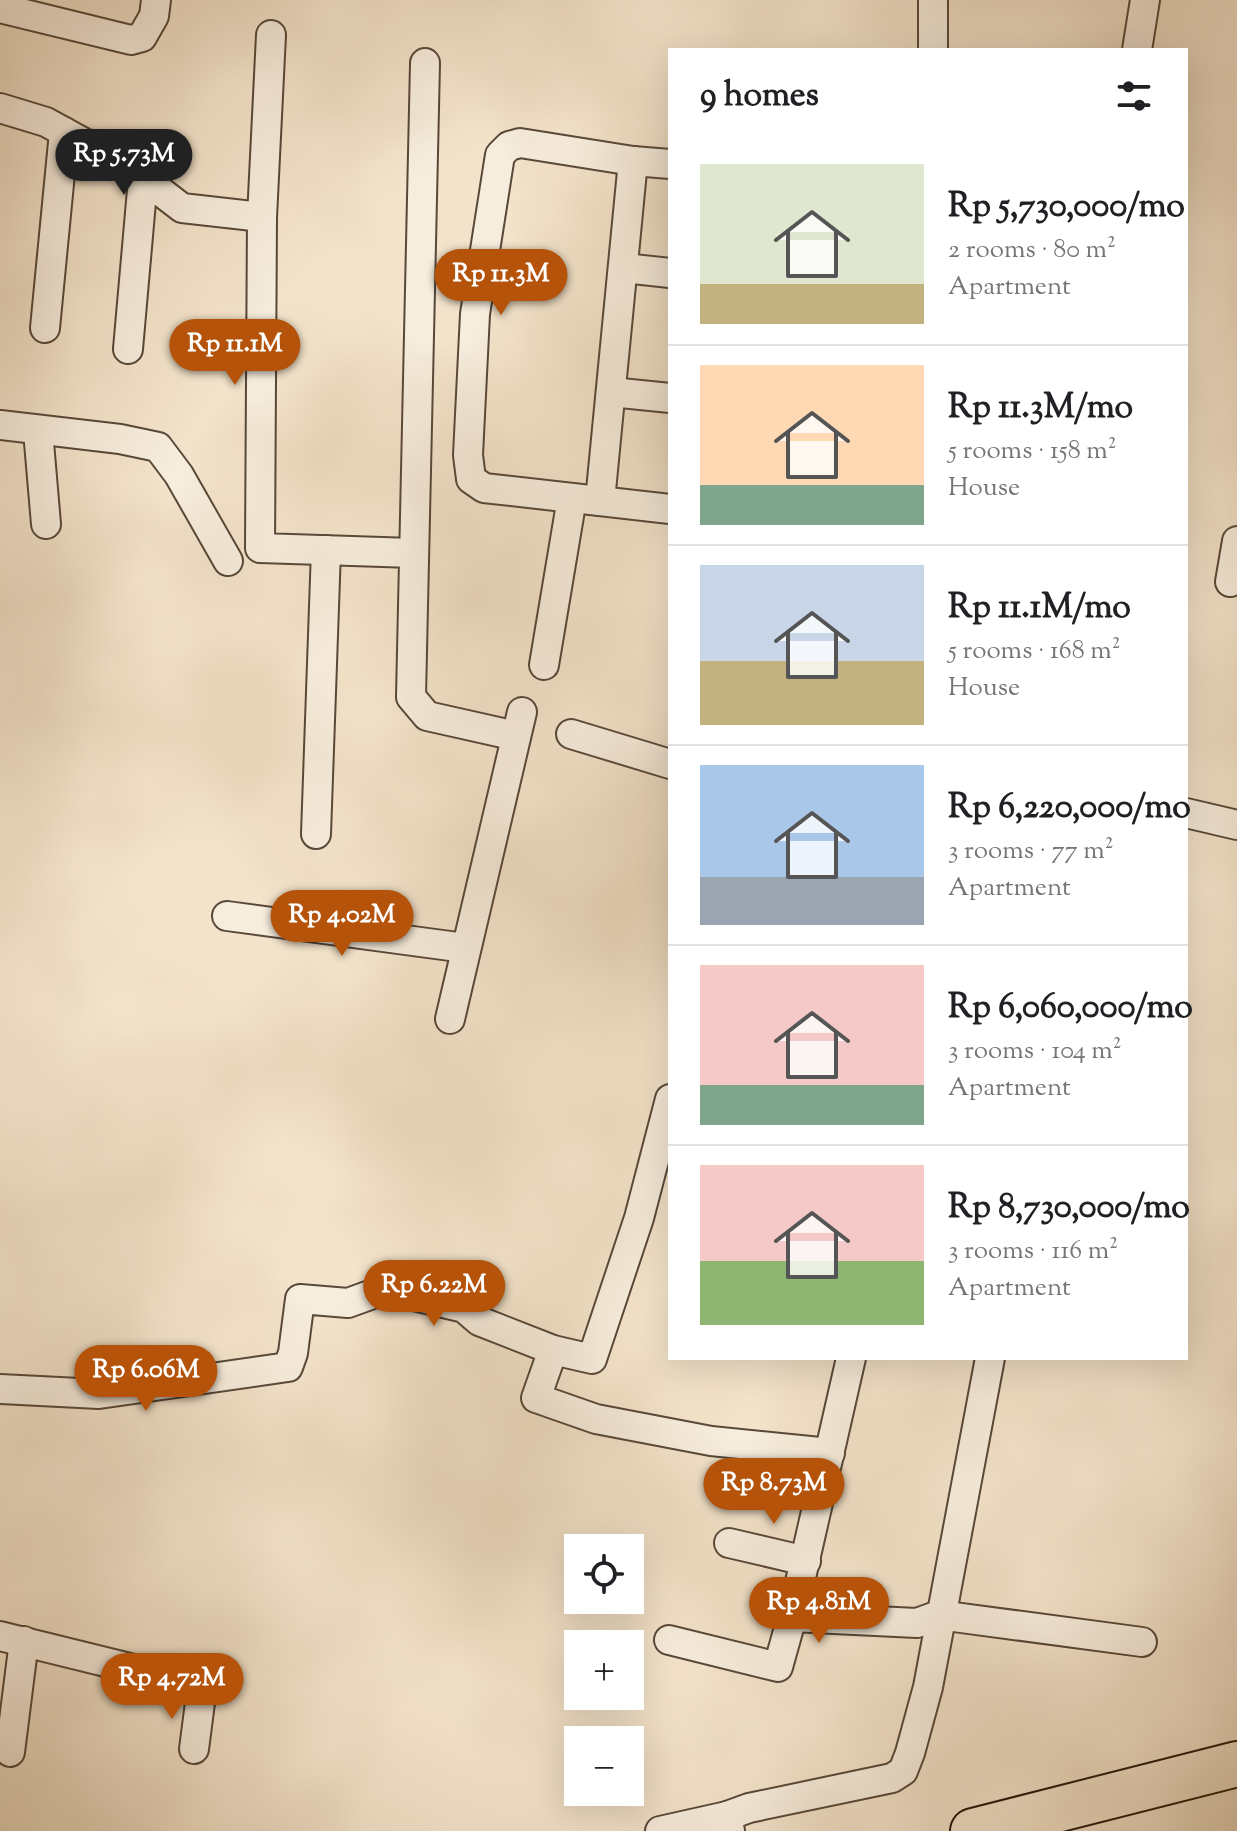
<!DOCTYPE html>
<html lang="en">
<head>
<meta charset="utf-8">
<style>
	:root { --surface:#fff; --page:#f2f2f2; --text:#202124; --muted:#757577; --line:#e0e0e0; --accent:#b45309 }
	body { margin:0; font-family:"Sorts Mill Goudy",serif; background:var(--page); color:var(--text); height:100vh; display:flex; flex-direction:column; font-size:30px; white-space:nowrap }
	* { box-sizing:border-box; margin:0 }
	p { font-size:26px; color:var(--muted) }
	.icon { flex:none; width:44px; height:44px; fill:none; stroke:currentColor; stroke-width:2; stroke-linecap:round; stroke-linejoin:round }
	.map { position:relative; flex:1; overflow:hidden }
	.side { position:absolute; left:668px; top:48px; width:520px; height:1312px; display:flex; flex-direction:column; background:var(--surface); border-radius:0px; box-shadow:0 8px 32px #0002 }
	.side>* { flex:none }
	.tools { position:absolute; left:564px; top:1534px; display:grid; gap:16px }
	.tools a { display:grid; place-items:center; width:80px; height:80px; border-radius:0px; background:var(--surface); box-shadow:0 8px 32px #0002; font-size:40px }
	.price { position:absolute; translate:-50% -68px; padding:0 18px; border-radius:28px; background:var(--accent); color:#fff; font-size:26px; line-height:52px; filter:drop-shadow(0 2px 4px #0008) }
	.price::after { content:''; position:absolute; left:50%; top:48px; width:24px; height:18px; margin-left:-12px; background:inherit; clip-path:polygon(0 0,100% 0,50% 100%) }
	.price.current { background:#222; color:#fff }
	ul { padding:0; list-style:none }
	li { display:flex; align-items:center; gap:24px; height:200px; padding:0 32px }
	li+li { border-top:2px solid var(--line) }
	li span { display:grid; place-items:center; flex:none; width:224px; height:160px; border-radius:0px; color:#555 }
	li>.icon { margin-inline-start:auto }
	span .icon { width:96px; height:96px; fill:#fffc; stroke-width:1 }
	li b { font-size:34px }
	h2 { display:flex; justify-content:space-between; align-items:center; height:96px; padding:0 32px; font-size:34px }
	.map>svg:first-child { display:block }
</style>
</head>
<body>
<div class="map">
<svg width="1237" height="1831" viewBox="0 0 1237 1831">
	<rect width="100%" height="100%" fill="#f3e3ca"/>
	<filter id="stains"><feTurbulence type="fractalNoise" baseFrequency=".0025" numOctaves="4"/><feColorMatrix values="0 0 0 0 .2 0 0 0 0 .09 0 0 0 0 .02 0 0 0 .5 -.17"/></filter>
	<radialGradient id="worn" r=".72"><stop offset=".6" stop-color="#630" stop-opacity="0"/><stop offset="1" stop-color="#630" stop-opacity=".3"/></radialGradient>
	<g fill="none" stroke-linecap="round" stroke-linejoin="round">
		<defs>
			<g id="street">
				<path d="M 933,0 L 933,50"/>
				<path d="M 0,8 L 131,40 L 142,37 L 154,16 L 156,0"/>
				<path d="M 271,35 L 262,217 L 260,548 L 413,553"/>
				<path d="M 1137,50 L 1145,0"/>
				<path d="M 425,63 L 411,697 L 427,716 L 516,736"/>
				<path d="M 0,108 L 46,122 L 130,168 L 182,208 L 262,217"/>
				<path d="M 670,164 L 633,161 L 520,143 L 509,146 L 500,155 L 475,314 L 468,455 L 471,479 L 484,488 L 670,509"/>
				<path d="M 624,268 L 670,273"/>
				<path d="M 45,328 L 64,132"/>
				<path d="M 128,349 L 143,179"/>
				<path d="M 611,392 L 670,398"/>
				<path d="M 0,425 L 120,439 L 158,447 L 179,475 L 228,561"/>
				<path d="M 38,431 L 46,524"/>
				<path d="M 600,501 L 633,161"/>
				<path d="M 1230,582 L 1237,541"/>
				<path d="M 544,665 L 572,498"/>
				<path d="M 571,734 L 670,764"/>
				<path d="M 1186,813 L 1237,825"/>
				<path d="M 316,834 L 326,550"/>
				<path d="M 227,916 L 465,948"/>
				<path d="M 450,1019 L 522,712"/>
				<path d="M 553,1350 L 536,1398 L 596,1419 L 711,1441 L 830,1453"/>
				<path d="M 851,1358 L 792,1617 L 917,1623 L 939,1615 L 1142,1642"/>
				<path d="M 0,1389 L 99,1394 L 288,1367 L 293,1353 L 300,1299 L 348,1303 L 381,1291 L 409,1295 L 464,1308 L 479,1321 L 553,1350 L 592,1359 L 639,1218 L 670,1099"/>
				<path d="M 729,1543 L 806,1561"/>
				<path d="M 0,1636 L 195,1684 L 201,1695 L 194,1749"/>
				<path d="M 669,1640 L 778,1667 L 792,1617"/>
				<path d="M 10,1752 L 24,1641"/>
				<path d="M 660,1831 L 727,1816"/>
				<path d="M 730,1831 L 727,1816 L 749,1808 L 892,1778 L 903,1771 L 910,1753 L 928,1687 L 990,1358"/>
			</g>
			<path id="highway" d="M 973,1831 L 1237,1764"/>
		</defs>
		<use href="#street" stroke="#584838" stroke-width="32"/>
		<use href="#highway" stroke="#251508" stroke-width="48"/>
		<use href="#street" stroke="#f7eddd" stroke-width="28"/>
		<use href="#highway" stroke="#f3e3ca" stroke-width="44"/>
	</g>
	<rect width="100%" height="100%" filter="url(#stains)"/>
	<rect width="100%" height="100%" fill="url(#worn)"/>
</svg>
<div class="tools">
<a><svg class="icon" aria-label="locate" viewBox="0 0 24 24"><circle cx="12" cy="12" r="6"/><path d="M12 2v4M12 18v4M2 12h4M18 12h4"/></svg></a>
<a>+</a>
<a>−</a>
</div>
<b class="price current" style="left:124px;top:197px">Rp 5.73M</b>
<b class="price" style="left:501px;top:317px">Rp 11.3M</b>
<b class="price" style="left:235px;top:387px">Rp 11.1M</b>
<b class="price" style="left:342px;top:958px">Rp 4.02M</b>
<b class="price" style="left:434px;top:1328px">Rp 6.22M</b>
<b class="price" style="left:146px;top:1413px">Rp 6.06M</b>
<b class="price" style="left:774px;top:1526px">Rp 8.73M</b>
<b class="price" style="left:819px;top:1645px">Rp 4.81M</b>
<b class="price" style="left:172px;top:1721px">Rp 4.72M</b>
<section class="side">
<h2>9 homes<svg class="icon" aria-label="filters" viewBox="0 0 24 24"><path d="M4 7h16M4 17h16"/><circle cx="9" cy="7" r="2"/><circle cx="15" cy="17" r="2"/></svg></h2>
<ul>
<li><span style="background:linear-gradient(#dfe7d0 75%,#c2b280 0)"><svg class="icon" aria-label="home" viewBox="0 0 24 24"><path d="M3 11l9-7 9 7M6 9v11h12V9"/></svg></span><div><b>Rp 5,730,000/mo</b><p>2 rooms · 80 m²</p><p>Apartment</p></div></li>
<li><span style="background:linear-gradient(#ffd9b3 75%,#7fa58c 0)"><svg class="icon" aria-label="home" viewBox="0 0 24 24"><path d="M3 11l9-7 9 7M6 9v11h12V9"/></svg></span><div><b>Rp 11.3M/mo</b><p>5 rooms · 158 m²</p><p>House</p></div></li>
<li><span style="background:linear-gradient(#c9d6e8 60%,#c2b280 0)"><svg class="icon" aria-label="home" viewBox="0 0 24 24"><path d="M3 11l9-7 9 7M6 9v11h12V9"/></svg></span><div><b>Rp 11.1M/mo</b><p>5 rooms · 168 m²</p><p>House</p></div></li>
<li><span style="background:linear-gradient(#a9c7e8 70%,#9aa5b1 0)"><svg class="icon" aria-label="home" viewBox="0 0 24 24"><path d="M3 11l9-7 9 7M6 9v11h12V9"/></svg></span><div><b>Rp 6,220,000/mo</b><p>3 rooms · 77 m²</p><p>Apartment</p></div></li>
<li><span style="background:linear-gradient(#f6c9c9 75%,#7fa58c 0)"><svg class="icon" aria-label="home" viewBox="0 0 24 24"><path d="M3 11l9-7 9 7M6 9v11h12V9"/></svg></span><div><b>Rp 6,060,000/mo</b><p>3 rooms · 104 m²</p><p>Apartment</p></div></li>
<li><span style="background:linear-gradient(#f6c9c9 60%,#8fb573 0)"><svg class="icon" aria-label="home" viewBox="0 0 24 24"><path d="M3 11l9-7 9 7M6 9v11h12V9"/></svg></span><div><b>Rp 8,730,000/mo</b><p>3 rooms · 116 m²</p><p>Apartment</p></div></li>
</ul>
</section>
</div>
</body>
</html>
